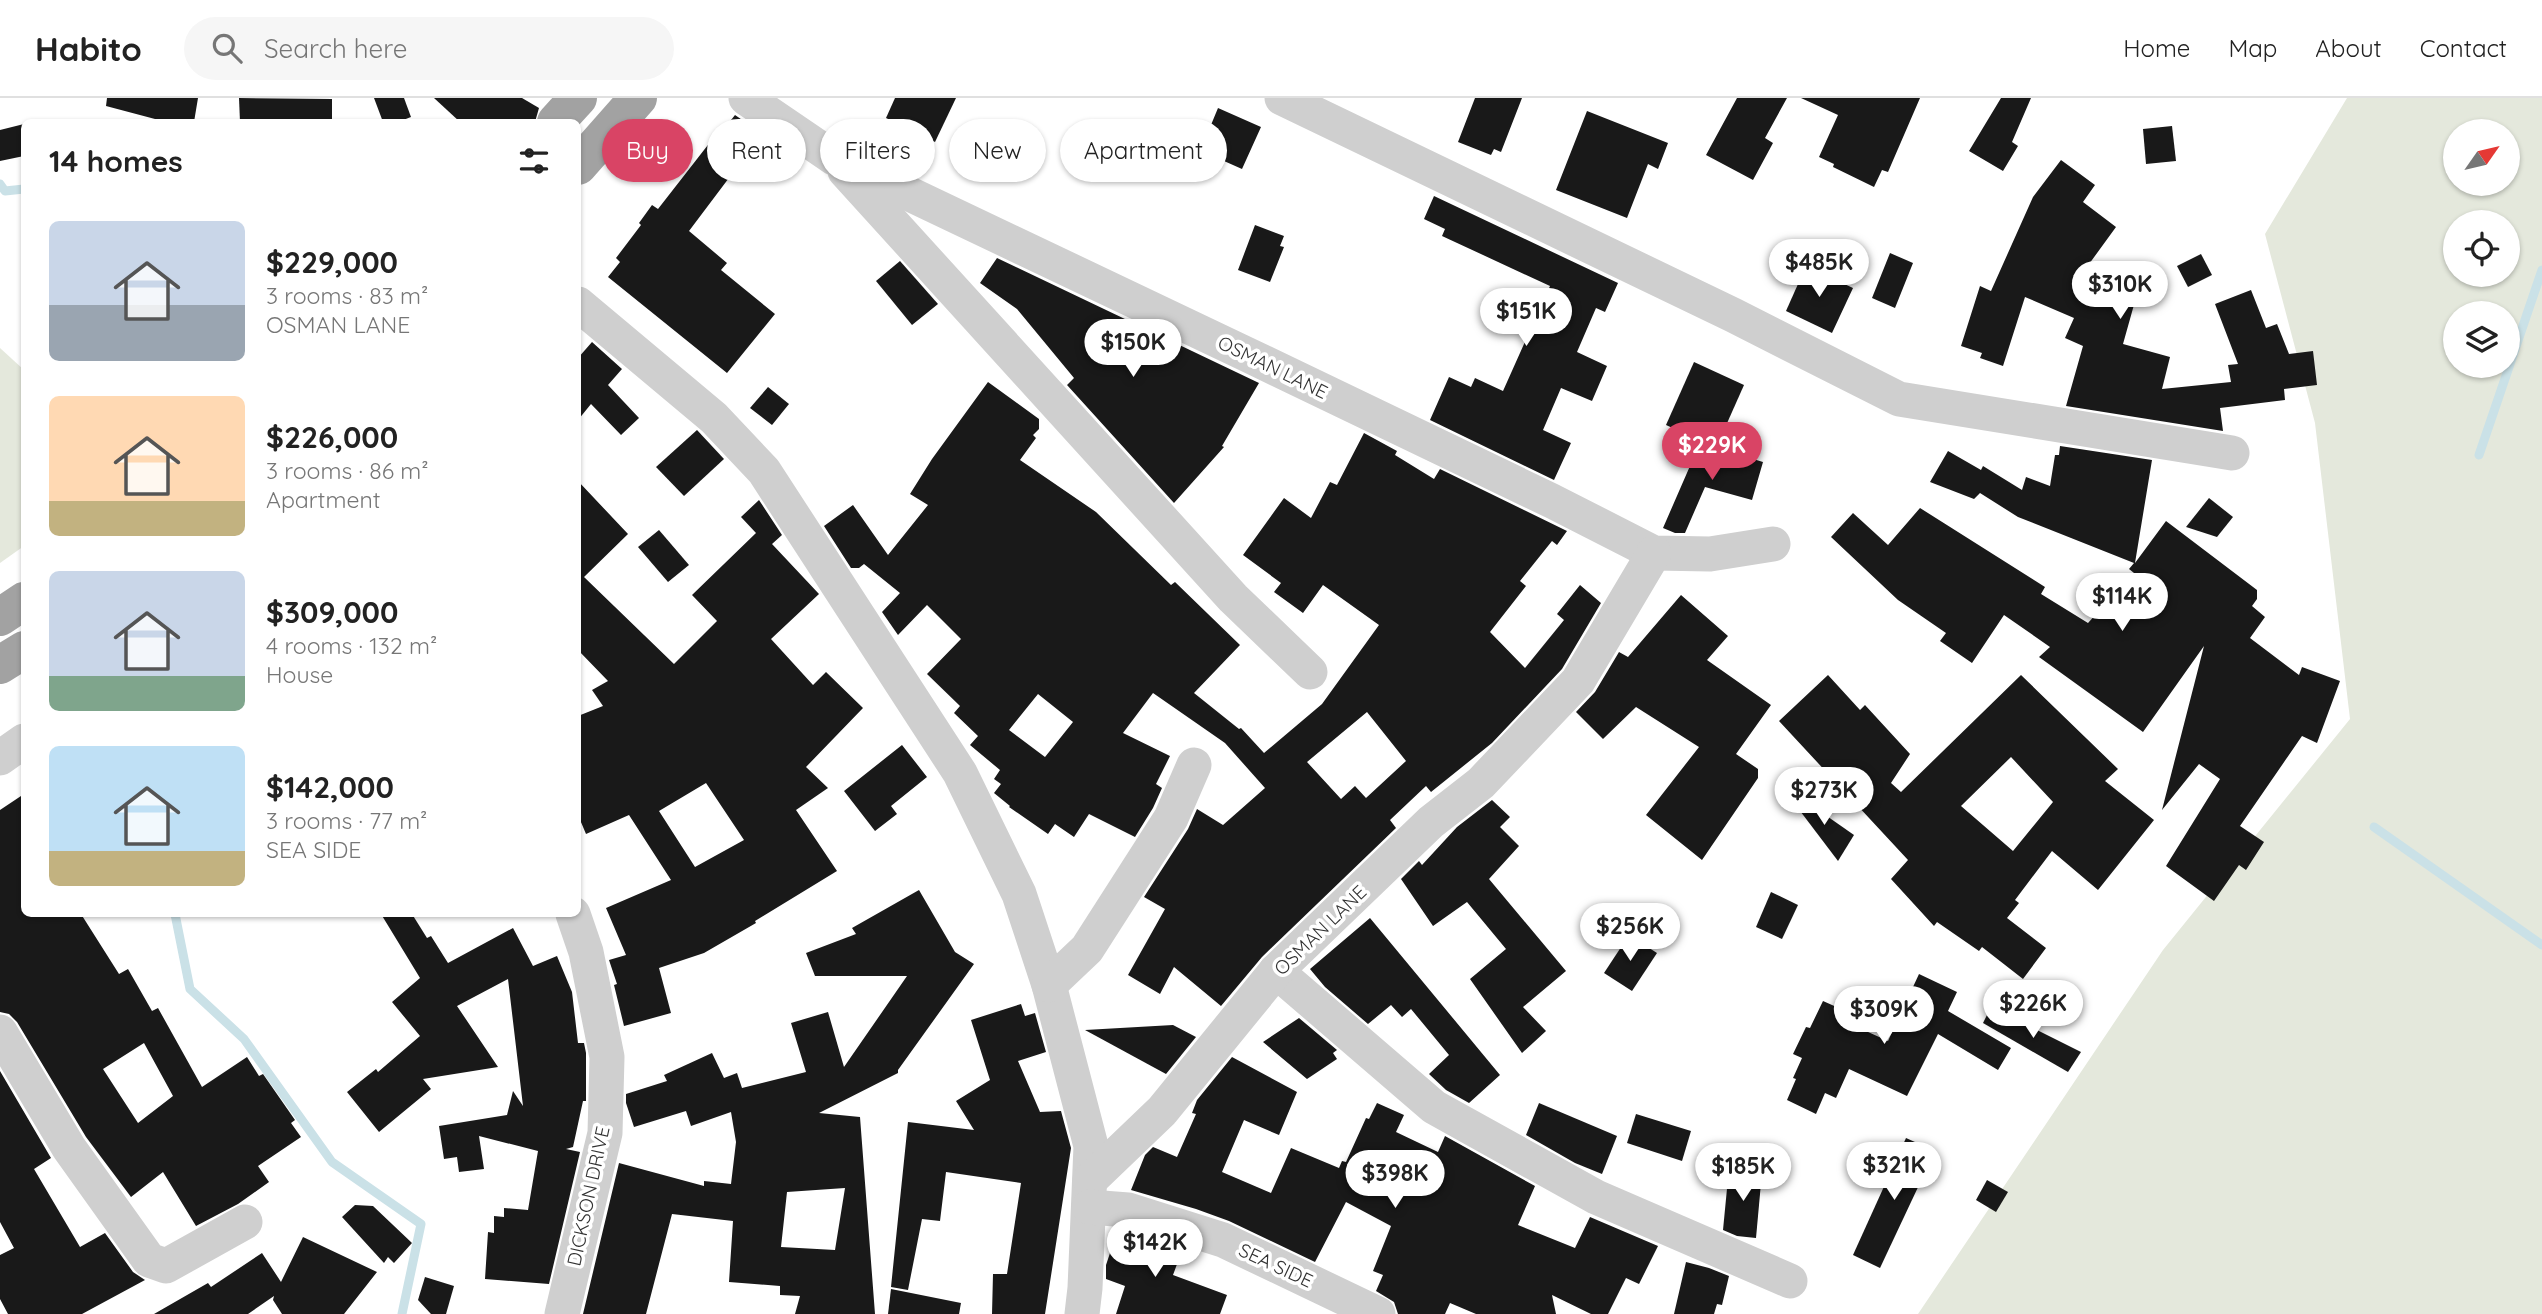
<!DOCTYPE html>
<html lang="en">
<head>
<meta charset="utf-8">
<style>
	:root { --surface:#fff; --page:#f6f6f6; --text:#222; --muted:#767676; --line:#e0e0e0; --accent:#d94465 }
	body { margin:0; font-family:Quicksand,sans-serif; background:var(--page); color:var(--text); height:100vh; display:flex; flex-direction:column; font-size:26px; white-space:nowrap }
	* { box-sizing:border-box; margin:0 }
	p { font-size:23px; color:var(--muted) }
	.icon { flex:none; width:38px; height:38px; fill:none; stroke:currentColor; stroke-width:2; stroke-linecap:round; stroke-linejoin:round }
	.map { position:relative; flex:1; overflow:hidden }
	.details { position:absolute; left:21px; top:21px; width:560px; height:798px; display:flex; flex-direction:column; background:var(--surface); border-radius:10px; box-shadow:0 2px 5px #0004 }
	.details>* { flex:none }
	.banner { position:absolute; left:602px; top:21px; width:665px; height:63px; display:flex; gap:14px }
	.needle { width:46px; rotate:56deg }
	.fabs { position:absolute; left:2443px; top:21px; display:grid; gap:14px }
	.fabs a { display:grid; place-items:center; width:77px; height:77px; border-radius:50%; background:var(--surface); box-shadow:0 2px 5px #0004; font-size:35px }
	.price { position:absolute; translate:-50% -60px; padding:0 16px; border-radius:24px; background:#fff; color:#222; font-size:23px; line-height:46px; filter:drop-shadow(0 2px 4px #0008) }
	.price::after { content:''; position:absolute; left:50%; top:42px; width:21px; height:16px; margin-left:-10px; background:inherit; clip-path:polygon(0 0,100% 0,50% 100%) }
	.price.active { background:var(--accent); color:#fff }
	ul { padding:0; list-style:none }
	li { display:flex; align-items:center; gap:21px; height:175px; padding:0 28px }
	li span { display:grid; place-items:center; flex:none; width:196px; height:140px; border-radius:10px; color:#555 }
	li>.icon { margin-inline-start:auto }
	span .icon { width:84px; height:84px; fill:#fffc; stroke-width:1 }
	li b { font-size:30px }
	h2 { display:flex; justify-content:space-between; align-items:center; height:84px; padding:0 28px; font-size:30px }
	.pill { padding:0 24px; border-radius:32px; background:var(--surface); box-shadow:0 2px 5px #0004; font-size:24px; line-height:63px }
	.pill.active { background:var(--accent); color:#fff }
	header { display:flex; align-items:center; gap:42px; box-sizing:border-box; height:98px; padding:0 35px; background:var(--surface); border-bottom:2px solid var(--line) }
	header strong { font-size:33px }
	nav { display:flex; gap:38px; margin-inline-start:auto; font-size:24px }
	.search { width:490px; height:63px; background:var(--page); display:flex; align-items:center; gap:18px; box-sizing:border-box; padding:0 24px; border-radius:38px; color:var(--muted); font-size:26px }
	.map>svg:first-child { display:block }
</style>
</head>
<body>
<header>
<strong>Habito</strong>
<div class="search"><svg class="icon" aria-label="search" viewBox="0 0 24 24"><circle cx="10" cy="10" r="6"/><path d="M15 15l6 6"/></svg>Search here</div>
<nav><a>Home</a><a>Map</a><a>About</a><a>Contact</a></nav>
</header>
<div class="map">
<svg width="2542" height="1216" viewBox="0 0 2542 1216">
	<rect width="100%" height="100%" fill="#fff"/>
	<g fill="#e4e8dc" fill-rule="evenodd">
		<path d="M 2347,0 L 2542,0 L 2542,1216 L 1918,1216 L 2163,852 L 2350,621 L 2315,325 L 2265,136 ZM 2455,33 L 2508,33 L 2508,86 L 2455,86 ZM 2455,124 L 2508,124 L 2508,177 L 2455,177 ZM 2455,215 L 2508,215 L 2508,268 L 2455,268 Z"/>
		<path d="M 0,250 L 24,272 L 24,448 L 0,465 Z"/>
	</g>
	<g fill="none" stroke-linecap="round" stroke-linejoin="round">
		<g stroke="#cae1e7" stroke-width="9">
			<path d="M 0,86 L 5,93 L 24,91"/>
			<path d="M 2479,357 L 2542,172"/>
			<path d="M 2374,729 L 2542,847"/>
			<path d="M 175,816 L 190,891 L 244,941 L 332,1064 L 421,1126 L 402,1216"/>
		</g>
	</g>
	<g fill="#191919" fill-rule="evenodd">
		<path d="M 107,0 L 198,0 L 194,24 L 154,24 L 155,21 L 106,8 Z"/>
		<path d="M 239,0 L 332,1 L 332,24 L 240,24 Z"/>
		<path d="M 374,0 L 404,0 L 411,19 L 398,24 L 383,24 Z"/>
		<path d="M 434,0 L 522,0 L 539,10 L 535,24 L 460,24 Z"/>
		<path d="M 895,0 L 956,0 L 935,44 L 886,20 Z"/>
		<path d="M 1475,0 L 1522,0 L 1501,54 L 1494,51 L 1491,57 L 1458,44 Z"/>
		<path d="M 1737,0 L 1787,0 L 1765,40 L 1773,45 L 1753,82 L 1706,57 Z"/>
		<path d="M 1801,0 L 1920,0 L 1888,74 L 1882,72 L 1874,89 L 1833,69 L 1834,66 L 1819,59 L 1838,17 Z"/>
		<path d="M 2001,0 L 2031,0 L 2012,44 L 2018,48 L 2003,73 L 1969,53 Z"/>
		<path d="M 1218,10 L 1261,29 L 1242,71 L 1206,55 L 1212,42 L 1206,39 Z"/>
		<path d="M 1587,13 L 1668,45 L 1658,71 L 1648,66 L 1627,120 L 1556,92 Z"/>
		<path d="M 735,17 L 783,50 L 770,67 L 750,52 L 689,133 L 727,165 L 721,172 L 775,216 L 727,275 L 608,179 L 620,164 L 616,160 L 641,127 L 639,125 L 652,107 L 658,111 L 711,43 L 713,45 Z"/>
		<path d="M 24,26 L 24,58 L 0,63 L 0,32 Z"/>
		<path d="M 2172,28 L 2176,63 L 2146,66 L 2143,31 Z"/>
		<path d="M 2061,62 L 2095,87 L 2083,104 L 2116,129 L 2084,173 L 2103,182 L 2102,186 L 2137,196 L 2123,246 L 2170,259 L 2162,291 L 2231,284 L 2228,267 L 2238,266 L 2215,206 L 2251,192 L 2266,230 L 2277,226 L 2289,256 L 2313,253 L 2317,287 L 2284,291 L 2285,302 L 2220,310 L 2223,333 L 2066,308 L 2083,248 L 2065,240 L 2074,220 L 2025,199 L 2003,268 L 1980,260 L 1982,255 L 1961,248 L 1980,188 L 1991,193 L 2033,99 Z"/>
		<path d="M 1434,98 L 1618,185 L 1605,214 L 1596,210 L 1577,254 L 1607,268 L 1592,303 L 1561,290 L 1543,332 L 1571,345 L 1554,382 L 1430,322 L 1449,279 L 1471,289 L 1475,280 L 1503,293 L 1550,188 L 1442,138 L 1445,131 L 1424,121 Z"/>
		<path d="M 1255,127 L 1284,138 L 1280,148 L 1284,149 L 1270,184 L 1238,172 Z"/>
		<path d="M 1890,155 L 1913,165 L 1895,210 L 1872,200 Z"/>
		<path d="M 2201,156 L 2212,177 L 2188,189 L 2177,168 Z"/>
		<path d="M 997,160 L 1259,285 L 1222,348 L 1224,349 L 1174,405 L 1067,287 L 1074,280 L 1017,211 L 980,185 Z"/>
		<path d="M 900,163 L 938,206 L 912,227 L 876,183 Z"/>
		<path d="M 1806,168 L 1853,190 L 1832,235 L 1786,213 Z"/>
		<path d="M 592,244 L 622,271 L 608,287 L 639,320 L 621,337 L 591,306 L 578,322 L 578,260 Z"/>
		<path d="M 1694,264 L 1744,287 L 1716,350 L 1666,327 Z"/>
		<path d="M 988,284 L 1039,321 L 1039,331 L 1033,337 L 1036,340 L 1020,362 L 1096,414 L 1171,487 L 1175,484 L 1240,547 L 1194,595 L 1239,631 L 1241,630 L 1264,655 L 1322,606 L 1379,527 L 1323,487 L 1303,515 L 1274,494 L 1281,485 L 1243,457 L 1284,400 L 1311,420 L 1330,384 L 1337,387 L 1364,335 L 1397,353 L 1395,357 L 1434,381 L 1440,371 L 1567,433 L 1557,447 L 1552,443 L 1520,483 L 1526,488 L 1490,534 L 1525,570 L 1564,522 L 1557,516 L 1580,487 L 1601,505 L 1562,571 L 1492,645 L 1431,694 L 1426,688 L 1390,722 L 1396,730 L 1262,859 L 1221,908 L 1174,869 L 1160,896 L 1128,877 L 1165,811 L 1144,799 L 1188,731 L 1197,711 L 1223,727 L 1265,690 L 1225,645 L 1153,595 L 1123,635 L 1170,658 L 1156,686 L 1162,690 L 1153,710 L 1135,739 L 1089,716 L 1074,739 L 1055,726 L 1048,736 L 1009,709 L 1010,708 L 994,695 L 1001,686 L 994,681 L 1000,672 L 970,647 L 978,638 L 954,615 L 960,608 L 927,576 L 961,541 L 927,507 L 898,537 L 882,514 L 900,495 L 864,466 L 859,470 L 851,470 L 824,428 L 853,407 L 888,457 L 928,407 L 910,396 L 932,361 ZM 1038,596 L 1073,624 L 1045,659 L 1009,632 ZM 1367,614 L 1406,663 L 1366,700 L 1355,688 L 1341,701 L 1307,664 Z"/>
		<path d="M 768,289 L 789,306 L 772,327 L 750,310 Z"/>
		<path d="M 697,332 L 724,361 L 684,398 L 656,369 Z"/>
		<path d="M 1700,345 L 1763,364 L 1752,402 L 1705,389 L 1685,435 L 1675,435 L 1663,430 Z"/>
		<path d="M 2060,348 L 2152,362 L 2135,465 L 2166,423 L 2257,492 L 2257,501 L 2252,508 L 2265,519 L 2250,540 L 2299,577 L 2302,569 L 2340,583 L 2317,645 L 2302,638 L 2240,728 L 2264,744 L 2246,772 L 2239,767 L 2214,803 L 2166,768 L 2220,681 L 2199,666 L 2162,712 L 2204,548 L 2143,634 L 2039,559 L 2050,549 L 2004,517 L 1972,565 L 1940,543 L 1946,535 L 1898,502 L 1831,439 L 1853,415 L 1888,447 L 1920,410 L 2045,489 L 2041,496 L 2088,525 L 2134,475 L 2129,471 L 2134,465 L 2018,419 L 1980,395 L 1974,401 L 1930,384 L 1948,353 L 1981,372 L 1983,368 L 2022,392 L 2026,379 L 2050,388 L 2055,357 L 2059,357 Z"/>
		<path d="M 578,383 L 628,436 L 584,479 L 674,566 L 717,523 L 692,497 L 756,435 L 741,419 L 759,402 L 782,437 L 772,446 L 819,496 L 771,541 L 813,587 L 826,574 L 863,610 L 806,669 L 828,690 L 796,712 L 837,773 L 755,823 L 756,825 L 704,855 L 659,870 L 671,915 L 624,928 L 614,887 L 617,886 L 609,862 L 626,857 L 606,810 L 671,782 L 629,717 L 586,736 L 578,717 L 578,618 L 603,608 L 592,592 L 608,583 L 578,552 ZM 706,685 L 744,742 L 695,769 L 659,713 Z"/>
		<path d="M 2209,400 L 2233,419 L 2217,439 L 2186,429 Z"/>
		<path d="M 659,432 L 689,467 L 668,484 L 638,449 Z"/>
		<path d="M 1681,497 L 1728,538 L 1707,562 L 1771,607 L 1736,656 L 1758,671 L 1758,680 L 1702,762 L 1646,717 L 1699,649 L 1636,609 L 1603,641 L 1576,614 L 1595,594 L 1619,554 L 1628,559 Z"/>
		<path d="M 1828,577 L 1860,612 L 1865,607 L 1910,656 L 1891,685 L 1901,694 L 2021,577 L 2118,671 L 2105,683 L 2154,722 L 2098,792 L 2052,753 L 2015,802 L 2019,805 L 2007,820 L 2046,850 L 2023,881 L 1982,849 L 1979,853 L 1937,824 L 1934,828 L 1891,781 L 1908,762 L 1779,623 ZM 2011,659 L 2053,704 L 2013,753 L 1961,708 Z"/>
		<path d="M 902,647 L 927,679 L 891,708 L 897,716 L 875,733 L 844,693 Z"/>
		<path d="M 1791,693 L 1854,737 L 1838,763 L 1788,697 Z"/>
		<path d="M 24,696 L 24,816 L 81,816 L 119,876 L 128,871 L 152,913 L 158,910 L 202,989 L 247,959 L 259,978 L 263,976 L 295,1022 L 291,1025 L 301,1039 L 258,1068 L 269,1084 L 238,1106 L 196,1128 L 163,1074 L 131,1099 L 86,1039 L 17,924 L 9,916 L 0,914 L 0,712 ZM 144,945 L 173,998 L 138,1025 L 103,971 Z"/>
		<path d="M 1492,702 L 1510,719 L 1500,729 L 1519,748 L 1489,781 L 1566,873 L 1523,909 L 1546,933 L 1522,955 L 1470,881 L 1506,851 L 1467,804 L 1433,828 L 1401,781 L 1419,763 L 1422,767 L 1457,729 Z"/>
		<path d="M 919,792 L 955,854 L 974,866 L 898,972 L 898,975 L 819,1015 L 860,1019 L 875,1216 L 795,1216 L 800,1198 L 780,1197 L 780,1188 L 729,1184 L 733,1123 L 672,1116 L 646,1216 L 583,1216 L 619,1065 L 704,1088 L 704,1083 L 731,1086 L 736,1044 L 731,1014 L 691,1028 L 686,1013 L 634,1029 L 626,1005 L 626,996 L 667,983 L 664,977 L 712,955 L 724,980 L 737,975 L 742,990 L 806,974 L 791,925 L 828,914 L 844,969 L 907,878 L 815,878 L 806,855 L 856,836 L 852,830 ZM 845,1090 L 835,1152 L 781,1149 L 787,1094 Z"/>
		<path d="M 1771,794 L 1798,807 L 1782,841 L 1756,829 Z"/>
		<path d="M 381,816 L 412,816 L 427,840 L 431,838 L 448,865 L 513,830 L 533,868 L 557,858 L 572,894 L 578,945 L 584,945 L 586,955 L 586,1003 L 583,1003 L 573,1049 L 566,1051 L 580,1054 L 549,1186 L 485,1181 L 488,1134 L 494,1135 L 494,1118 L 504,1119 L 504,1110 L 528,1112 L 538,1053 L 479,1038 L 484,1071 L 459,1074 L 457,1059 L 444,1061 L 439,1028 L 507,1017 L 513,993 L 523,1008 L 508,881 L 457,908 L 498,969 L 423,981 L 431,991 L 379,1034 L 347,994 L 376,971 L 378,974 L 420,938 L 392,904 L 420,880 Z"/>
		<path d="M 1370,820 L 1500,977 L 1469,1005 L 1446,992 L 1429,976 L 1449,957 L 1411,911 L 1402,919 L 1391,907 L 1368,926 L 1325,889 L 1310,871 Z"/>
		<path d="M 1629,837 L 1657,855 L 1632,893 L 1604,875 Z"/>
		<path d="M 1919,876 L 1957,894 L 1948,913 L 2011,950 L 1998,972 L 1938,936 L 1907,998 L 1849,971 L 1836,1000 L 1825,995 L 1816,1016 L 1787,1002 L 1796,981 L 1793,980 L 1802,960 L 1793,956 L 1806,929 L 1810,930 L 1823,903 L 1850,915 L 1846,924 L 1888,943 Z"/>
		<path d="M 1021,906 L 1025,918 L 1035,915 L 1046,954 L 1018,963 L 1040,1014 L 1061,1013 L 1071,1050 L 1045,1216 L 992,1216 L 993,1176 L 1007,1176 L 1021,1085 L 946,1074 L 940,1123 L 922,1121 L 908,1192 L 891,1189 L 908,1024 L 974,1032 L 956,1003 L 990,982 L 971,922 Z"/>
		<path d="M 1991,909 L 2081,954 L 2068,974 L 1983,925 Z"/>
		<path d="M 1299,920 L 1337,952 L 1333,955 L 1337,961 L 1307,981 L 1263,944 Z"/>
		<path d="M 1173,927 L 1196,939 L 1166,976 L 1085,932 Z"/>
		<path d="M 1232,959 L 1297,994 L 1279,1037 L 1244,1022 L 1222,1074 L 1271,1095 L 1291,1050 L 1339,1070 L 1342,1063 L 1346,1064 L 1366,1020 L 1369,1021 L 1377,1005 L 1404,1017 L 1396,1034 L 1438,1054 L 1445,1038 L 1535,1088 L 1518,1127 L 1575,1150 L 1590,1119 L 1658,1148 L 1639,1186 L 1626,1180 L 1608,1216 L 1591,1216 L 1552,1197 L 1556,1216 L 1476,1216 L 1450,1205 L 1445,1216 L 1398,1216 L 1394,1204 L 1376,1193 L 1383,1177 L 1373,1173 L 1391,1128 L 1346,1104 L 1315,1164 L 1229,1123 L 1196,1111 L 1131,1092 L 1145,1057 L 1153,1049 L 1177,1059 L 1196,1016 L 1192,1015 L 1197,1002 Z"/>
		<path d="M 0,973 L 51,1060 L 34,1071 L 80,1149 L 105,1135 L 133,1174 L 145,1182 L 82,1216 L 8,1216 L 0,1201 L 0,1157 L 14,1150 L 0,1124 Z"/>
		<path d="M 1539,1005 L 1617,1038 L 1602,1076 L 1575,1065 L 1526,1037 Z"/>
		<path d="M 1636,1016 L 1691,1033 L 1682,1063 L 1627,1045 Z"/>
		<path d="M 1906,1040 L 1935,1053 L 1880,1170 L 1853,1157 Z"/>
		<path d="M 1729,1070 L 1762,1074 L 1756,1140 L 1737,1138 L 1723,1132 Z"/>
		<path d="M 1987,1082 L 2008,1094 L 1996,1114 L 1976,1102 Z"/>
		<path d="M 355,1107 L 373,1108 L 412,1145 L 394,1165 L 388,1159 L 384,1165 L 342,1119 Z"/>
		<path d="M 1115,1131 L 1124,1132 L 1183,1150 L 1173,1177 L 1227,1197 L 1220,1216 L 1116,1216 L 1125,1188 L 1106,1181 L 1106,1167 L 1113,1146 L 1109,1145 Z"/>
		<path d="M 303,1139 L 377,1174 L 344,1216 L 282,1216 L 273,1202 L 274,1198 L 248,1216 L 154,1216 L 208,1185 L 211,1189 L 262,1155 L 281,1184 Z"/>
		<path d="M 1686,1164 L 1709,1170 L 1729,1178 L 1722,1207 L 1717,1206 L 1714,1216 L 1674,1216 Z"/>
		<path d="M 425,1179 L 454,1188 L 446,1216 L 431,1216 L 418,1202 Z"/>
		<path d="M 891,1191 L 961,1205 L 959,1216 L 888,1216 Z"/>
	</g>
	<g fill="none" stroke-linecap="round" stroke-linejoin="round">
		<g stroke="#cfcfcf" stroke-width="35">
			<path d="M 746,0 L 834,60 L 1246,256 L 1552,403 L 1654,455 L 1710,456 L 1773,446"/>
			<path d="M 1282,0 L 1733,217 L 1899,301 L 2232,355"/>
			<path d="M 845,73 L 1233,500 L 1310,574"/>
			<path d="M 578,206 L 714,320 L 764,373 L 960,675 L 1019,796 L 1049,887 L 1091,1048 L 1085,1190 L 1082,1216"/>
			<path d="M 0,660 L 24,643"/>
			<path d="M 1276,873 L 1434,1009 L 1596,1099 L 1790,1183"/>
			<path d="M 1049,887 L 1087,851 L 1171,720 L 1194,667"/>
			<path d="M 0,934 L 69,1050 L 149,1162 L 166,1168 L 245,1124"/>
			<path d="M 1090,1082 L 1162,1013 L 1276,873 L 1431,724 L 1481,685 L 1578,583 L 1654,455"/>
			<path d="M 1089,1109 L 1128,1112 L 1223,1142 L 1378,1216"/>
			<path d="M 562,1216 L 605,1035 L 607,959 L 586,854 L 573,816"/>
		</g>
		<g stroke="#a2a2a2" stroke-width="38">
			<path d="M 556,24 L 578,0"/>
			<path d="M 578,68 L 638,0"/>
			<path d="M 0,519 L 24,503"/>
			<path d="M 0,567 L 24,552"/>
		</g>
	</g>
	<g text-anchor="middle" stroke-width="7" stroke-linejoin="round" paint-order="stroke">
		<g font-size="19" fill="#323232" stroke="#fff">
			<text transform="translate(1273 269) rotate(26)" y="7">OSMAN LANE</text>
			<text transform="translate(1320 832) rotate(-44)" y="7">OSMAN LANE</text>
			<text transform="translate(588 1098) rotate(-78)" y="7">DICKSON DRIVE</text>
			<text transform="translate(1276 1167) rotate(25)" y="7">SEA SIDE</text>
		</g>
	</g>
</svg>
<div class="fabs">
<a><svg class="needle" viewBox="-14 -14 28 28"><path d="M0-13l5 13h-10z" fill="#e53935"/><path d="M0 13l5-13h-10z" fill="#767676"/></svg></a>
<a><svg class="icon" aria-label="locate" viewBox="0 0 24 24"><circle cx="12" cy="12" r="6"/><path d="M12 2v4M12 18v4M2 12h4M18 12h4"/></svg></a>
<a><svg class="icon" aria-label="layers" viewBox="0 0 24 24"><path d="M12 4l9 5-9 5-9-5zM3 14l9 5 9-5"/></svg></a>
</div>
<b class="price" style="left:1819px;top:201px">$485K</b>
<b class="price" style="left:2120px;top:223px">$310K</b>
<b class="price" style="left:1526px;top:250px">$151K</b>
<b class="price" style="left:1133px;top:281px">$150K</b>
<b class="price active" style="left:1712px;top:384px">$229K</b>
<b class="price" style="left:2122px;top:535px">$114K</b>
<b class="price" style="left:1824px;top:729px">$273K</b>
<b class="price" style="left:1630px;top:865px">$256K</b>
<b class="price" style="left:2033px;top:942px">$226K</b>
<b class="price" style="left:1884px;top:948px">$309K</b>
<b class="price" style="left:1894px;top:1104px">$321K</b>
<b class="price" style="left:1743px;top:1105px">$185K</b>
<b class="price" style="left:1395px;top:1112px">$398K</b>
<b class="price" style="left:1155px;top:1181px">$142K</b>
<div class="banner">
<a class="pill active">Buy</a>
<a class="pill">Rent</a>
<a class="pill">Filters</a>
<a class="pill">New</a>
<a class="pill">Apartment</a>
</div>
<section class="details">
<h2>14 homes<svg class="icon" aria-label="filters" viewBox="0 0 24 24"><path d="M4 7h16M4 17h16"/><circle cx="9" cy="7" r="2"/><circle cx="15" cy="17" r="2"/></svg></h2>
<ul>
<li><span style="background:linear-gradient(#c9d6e8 60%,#9aa5b1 0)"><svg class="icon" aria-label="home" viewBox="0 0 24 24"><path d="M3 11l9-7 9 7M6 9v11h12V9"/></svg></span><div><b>$229,000</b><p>3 rooms · 83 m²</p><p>OSMAN LANE</p></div></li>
<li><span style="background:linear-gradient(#ffd9b3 75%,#c2b280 0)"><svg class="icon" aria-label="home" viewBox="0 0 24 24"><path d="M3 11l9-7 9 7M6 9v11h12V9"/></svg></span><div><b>$226,000</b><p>3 rooms · 86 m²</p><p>Apartment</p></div></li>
<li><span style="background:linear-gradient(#c9d6e8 75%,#7fa58c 0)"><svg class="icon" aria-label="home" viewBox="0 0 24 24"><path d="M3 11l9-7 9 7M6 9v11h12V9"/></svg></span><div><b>$309,000</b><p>4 rooms · 132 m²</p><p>House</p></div></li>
<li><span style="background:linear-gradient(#bfe0f5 75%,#c2b280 0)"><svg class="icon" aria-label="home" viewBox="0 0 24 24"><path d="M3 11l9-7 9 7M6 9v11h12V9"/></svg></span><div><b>$142,000</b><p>3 rooms · 77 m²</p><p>SEA SIDE</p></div></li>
</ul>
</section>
</div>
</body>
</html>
